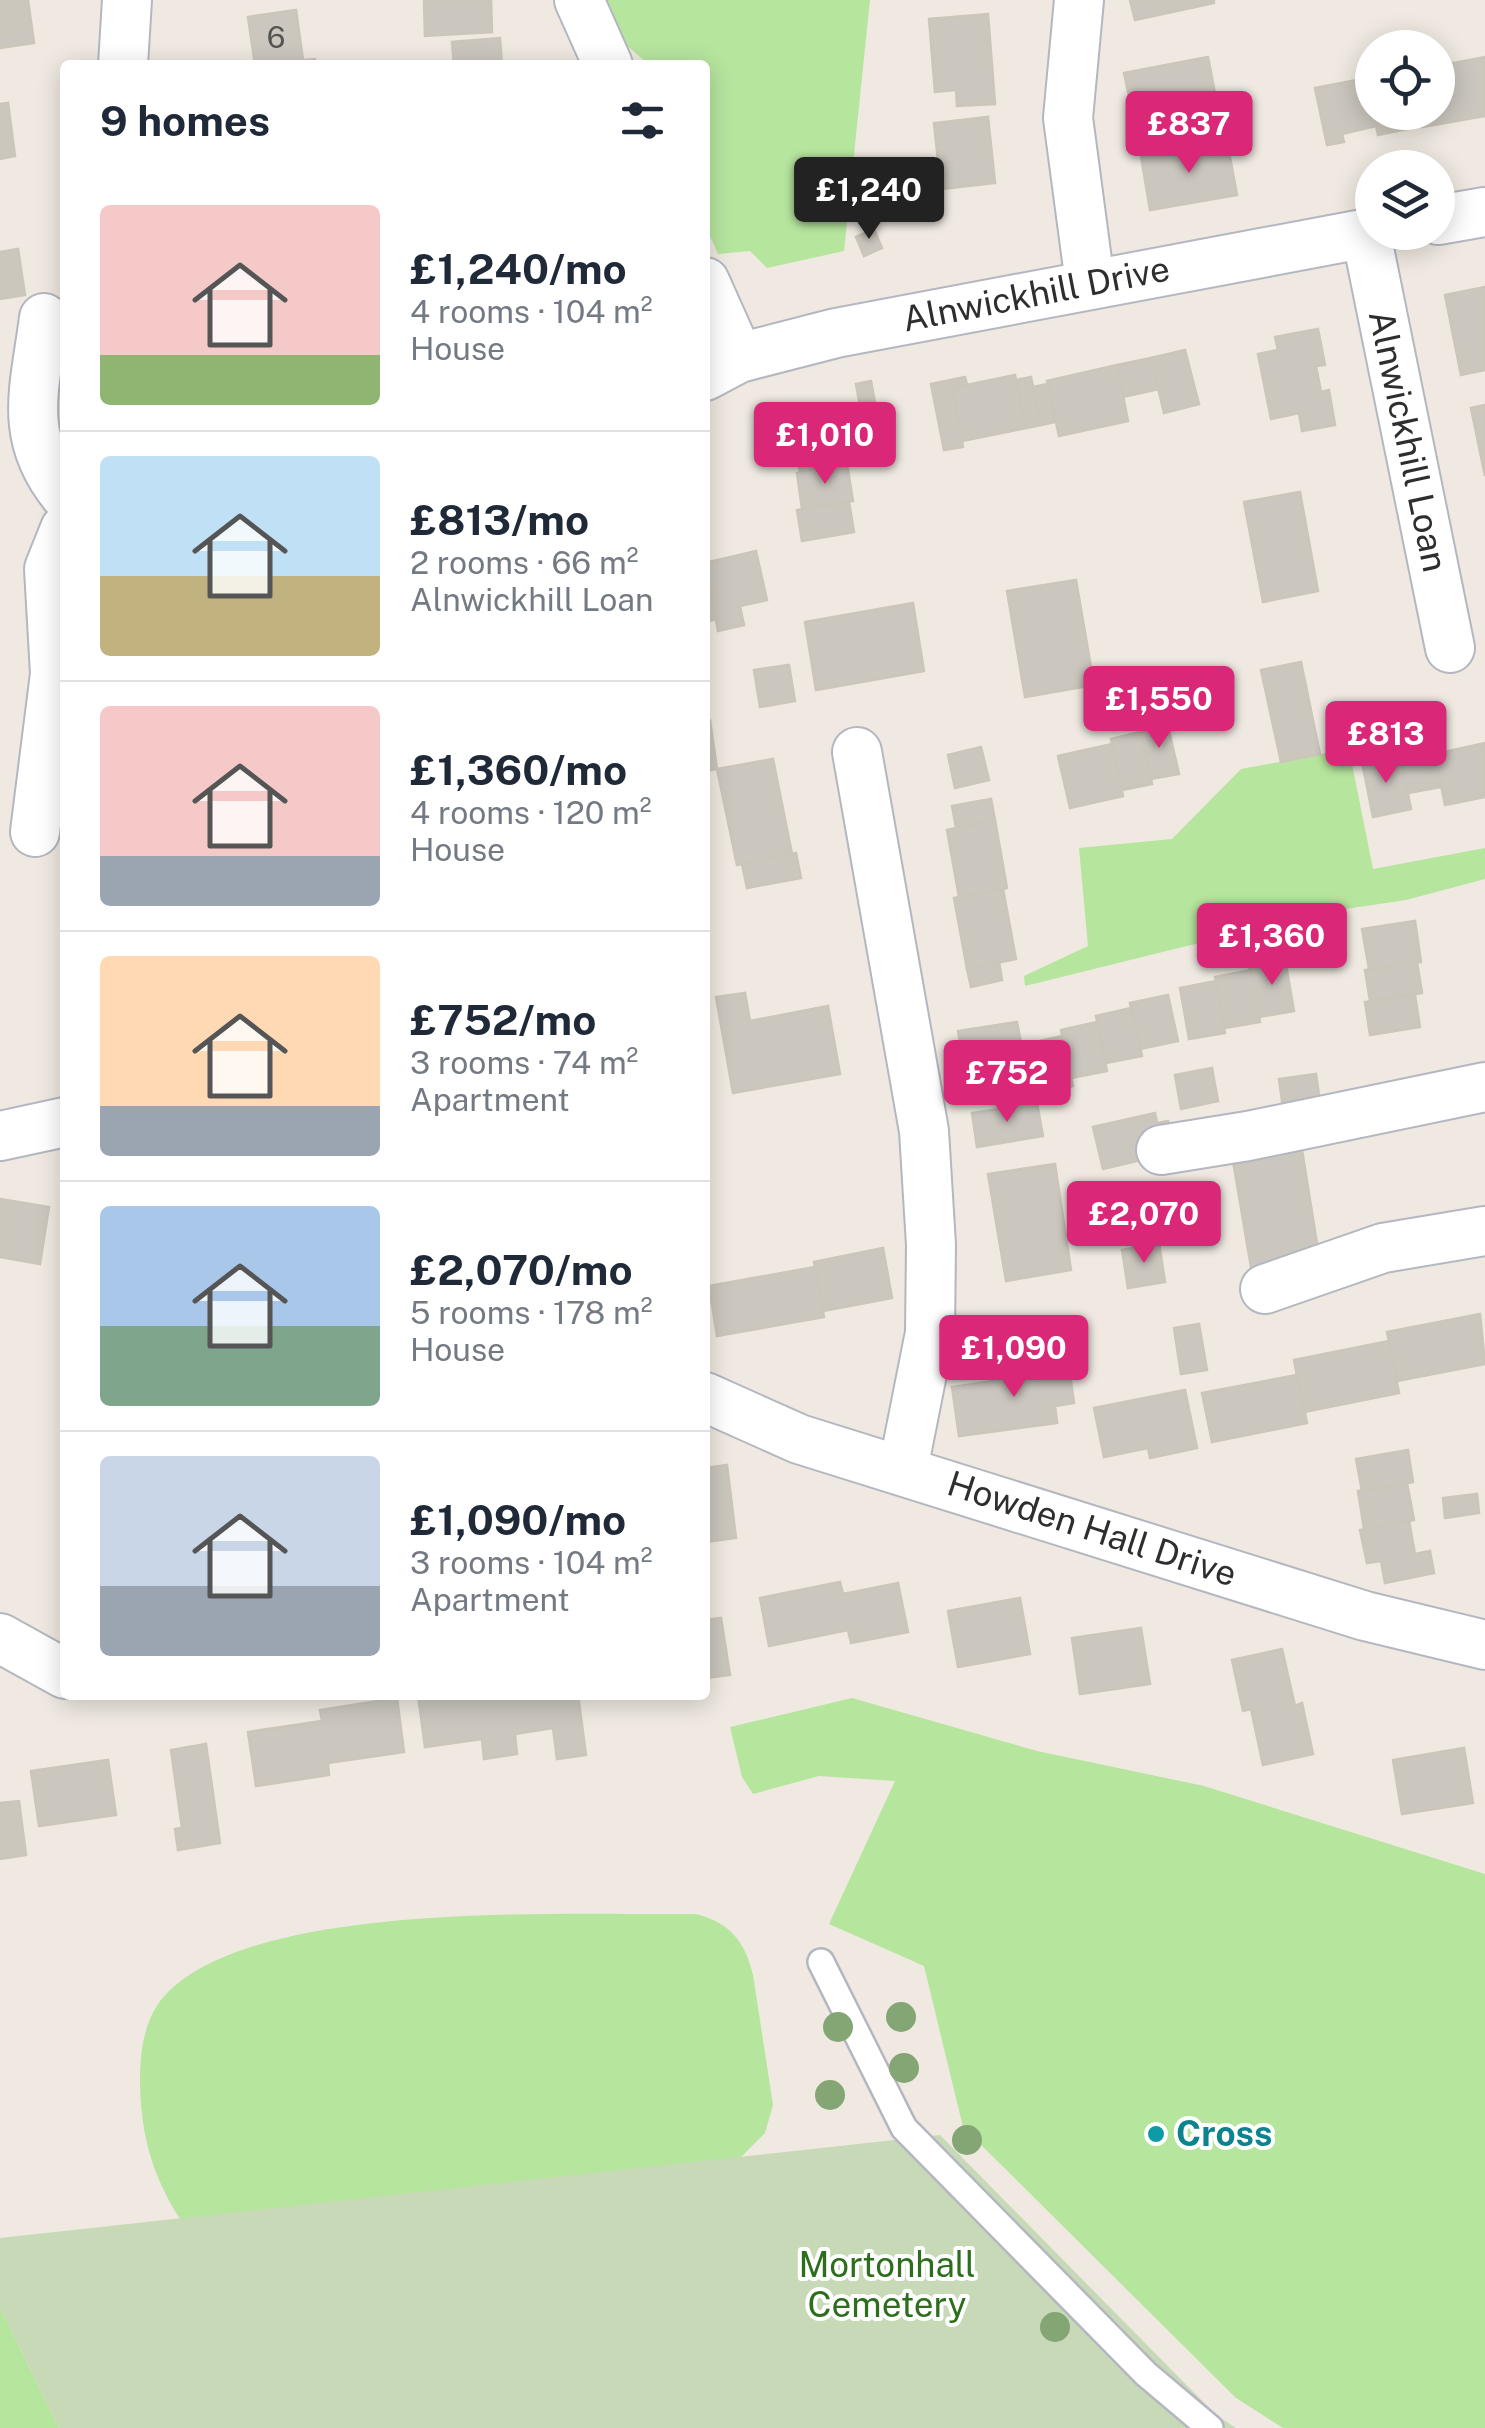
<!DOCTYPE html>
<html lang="en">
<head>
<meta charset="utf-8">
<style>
	:root { --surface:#fff; --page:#f6f6f7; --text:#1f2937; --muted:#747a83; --line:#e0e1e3; --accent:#db2777 }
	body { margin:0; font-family:"Public Sans",sans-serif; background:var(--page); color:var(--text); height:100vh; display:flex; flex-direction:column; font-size:38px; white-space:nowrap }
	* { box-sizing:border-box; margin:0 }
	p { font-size:32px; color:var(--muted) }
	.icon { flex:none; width:55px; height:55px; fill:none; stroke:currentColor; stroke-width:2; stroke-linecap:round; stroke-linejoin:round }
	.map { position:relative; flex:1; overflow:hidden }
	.drawer { position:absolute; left:60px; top:60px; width:650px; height:1640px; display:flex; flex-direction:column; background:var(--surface); border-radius:10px; box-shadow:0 5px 25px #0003 }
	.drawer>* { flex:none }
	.buttons { position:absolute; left:1355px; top:30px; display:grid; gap:20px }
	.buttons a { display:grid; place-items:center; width:100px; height:100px; border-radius:50%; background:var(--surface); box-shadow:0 5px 25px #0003; font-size:50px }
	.price { position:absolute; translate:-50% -85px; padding:0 22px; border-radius:10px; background:var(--accent); color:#fff; font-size:32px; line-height:65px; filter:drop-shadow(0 2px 5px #0008) }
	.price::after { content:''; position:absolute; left:50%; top:60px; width:30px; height:22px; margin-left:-15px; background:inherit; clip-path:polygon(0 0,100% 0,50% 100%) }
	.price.selected { background:#222; color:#fff }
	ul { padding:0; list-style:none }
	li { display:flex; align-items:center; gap:30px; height:250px; padding:0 40px }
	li+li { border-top:2px solid var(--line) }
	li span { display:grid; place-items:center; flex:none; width:280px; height:200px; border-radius:10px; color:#555 }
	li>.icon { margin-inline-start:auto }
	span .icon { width:120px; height:120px; fill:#fffc; stroke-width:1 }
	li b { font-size:42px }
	h2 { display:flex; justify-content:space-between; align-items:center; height:120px; padding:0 40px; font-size:42px }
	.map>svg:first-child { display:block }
</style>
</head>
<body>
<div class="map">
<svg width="1485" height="2428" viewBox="0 0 1485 2428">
	<rect width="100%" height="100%" fill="#efe9e1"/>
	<g fill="#b6e59e">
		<path d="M 606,0 L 870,0 L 844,251 L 767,268 L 750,251 L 718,254 L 705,225 L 705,65 L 649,65 L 614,34 Z"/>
		<path d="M 1349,749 L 1373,869 L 1485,848 L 1485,879 L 1406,900 L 1245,924 L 1203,942 L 1025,986 L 1024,976 L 1088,946 L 1079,848 L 1172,839 L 1241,769 Z"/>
		<path d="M 852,1698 L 1037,1751 L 1204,1786 L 1485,1874 L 1485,2428 L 1283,2428 L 1236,2398 L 963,2127 L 924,1966 L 829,1924 L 895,1781 L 819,1776 L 753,1794 L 742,1777 L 730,1727 Z"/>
		<path d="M 696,1914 C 730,1923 745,1941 753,1975 L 773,2105 L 765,2133 L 739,2159 L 180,2219 C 152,2175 141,2135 140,2083 C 140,2050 144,2015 169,1991 C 262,1900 569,1915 696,1914 Z"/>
		<path d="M 0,2307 L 59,2428 L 0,2428 Z"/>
	</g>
	<path fill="#c8d9b8" d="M 940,2135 L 1216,2415 L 1236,2428 L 59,2428 L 0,2307 L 0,2238 Z"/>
	<g fill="#cbc7bf" stroke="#cbc5ba" stroke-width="2.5">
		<path d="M 28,0 L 34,43 L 0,48 L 0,1 Z"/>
		<path d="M 424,0 L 491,0 L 492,32 L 425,36 Z"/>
		<path d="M 1130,0 L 1214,0 L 1214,3 L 1135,20 Z"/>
		<path d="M 296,10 L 303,60 L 315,59 L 316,65 L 255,65 L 248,17 Z"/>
		<path d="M 988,14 L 995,104 L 957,106 L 956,90 L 935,92 L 929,19 Z"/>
		<path d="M 500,38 L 502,65 L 454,65 L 452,42 Z"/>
		<path d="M 1208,57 L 1217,104 L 1134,119 L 1124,73 Z"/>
		<path d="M 1485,57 L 1485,116 L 1422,127 L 1419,112 L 1438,112 L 1438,66 Z"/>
		<path d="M 1372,77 L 1372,112 L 1403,112 L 1407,129 L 1378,135 L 1376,126 L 1342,134 L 1344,142 L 1327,145 L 1315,88 Z"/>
		<path d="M 8,103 L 15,156 L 0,159 L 0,104 Z"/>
		<path d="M 988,117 L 995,183 L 941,189 L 934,123 Z"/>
		<path d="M 1227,141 L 1237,195 L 1150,210 L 1141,156 Z"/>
		<path d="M 894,166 L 896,212 L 860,214 L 857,168 Z"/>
		<path d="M 874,229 L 882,248 L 864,256 L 856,237 Z"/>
		<path d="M 18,249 L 25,295 L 0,299 L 0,252 Z"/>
		<path d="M 1485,287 L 1485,370 L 1461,375 L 1445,295 Z"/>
		<path d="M 1318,329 L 1325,365 L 1316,366 L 1321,392 L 1329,390 L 1335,425 L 1302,431 L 1299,413 L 1271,419 L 1258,354 L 1278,350 L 1275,337 Z"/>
		<path d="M 1185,350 L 1199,404 L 1164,413 L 1151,358 Z"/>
		<path d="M 1151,358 L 1159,389 L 1123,397 L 1117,365 Z"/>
		<path d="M 1117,365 L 1128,421 L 1059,436 L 1047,381 Z"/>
		<path d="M 1015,375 L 1026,428 L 962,441 L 952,388 Z"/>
		<path d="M 965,377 L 967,385 L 952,388 L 963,447 L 944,450 L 931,384 Z"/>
		<path d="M 1031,377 L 1041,425 L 1026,428 L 1016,380 Z"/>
		<path d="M 871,381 L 877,414 L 862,417 L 856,384 Z"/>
		<path d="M 1048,384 L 1055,422 L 1041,425 L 1033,387 Z"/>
		<path d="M 1485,405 L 1485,476 L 1471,408 Z"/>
		<path d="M 859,423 L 862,443 L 849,446 L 852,463 L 800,472 L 793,435 Z"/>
		<path d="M 847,464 L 853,501 L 802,509 L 797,473 Z"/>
		<path d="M 1300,492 L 1318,591 L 1263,602 L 1244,502 Z"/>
		<path d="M 849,502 L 854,532 L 802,541 L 797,510 Z"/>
		<path d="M 756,551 L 767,600 L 740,606 L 744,625 L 718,631 L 705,563 Z"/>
		<path d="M 705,571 L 716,619 L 705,622 Z"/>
		<path d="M 1076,580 L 1094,685 L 1025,697 L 1007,591 Z"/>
		<path d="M 913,603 L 924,671 L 816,690 L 805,622 Z"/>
		<path d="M 1301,662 L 1320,754 L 1281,762 L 1261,670 Z"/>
		<path d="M 789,665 L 795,701 L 760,707 L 754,670 Z"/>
		<path d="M 705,720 L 710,720 L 717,769 L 705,771 Z"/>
		<path d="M 1167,722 L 1179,774 L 1150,779 L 1139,728 Z"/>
		<path d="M 1140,732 L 1152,784 L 1122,790 L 1111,739 Z"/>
		<path d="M 1485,743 L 1485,797 L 1445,805 L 1435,754 Z"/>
		<path d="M 1112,744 L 1123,796 L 1070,808 L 1058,756 Z"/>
		<path d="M 981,747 L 989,780 L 955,788 L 948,755 Z"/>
		<path d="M 1435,754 L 1441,787 L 1408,793 L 1401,760 Z"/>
		<path d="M 1400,755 L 1411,809 L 1373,817 L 1362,762 Z"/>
		<path d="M 773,759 L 792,854 L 737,865 L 717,769 Z"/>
		<path d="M 991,799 L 995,820 L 956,828 L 952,806 Z"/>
		<path d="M 995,820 L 1007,888 L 959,897 L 947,830 Z"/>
		<path d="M 796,853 L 801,878 L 747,888 L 742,864 Z"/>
		<path d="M 1003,889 L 1016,959 L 967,969 L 954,898 Z"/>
		<path d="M 1415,921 L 1421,962 L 1369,969 L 1362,929 Z"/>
		<path d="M 1285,959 L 1294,1011 L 1259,1017 L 1249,965 Z"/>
		<path d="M 999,962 L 1002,980 L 971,987 L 967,969 Z"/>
		<path d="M 1417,962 L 1422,993 L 1370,1001 L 1365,970 Z"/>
		<path d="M 1251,970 L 1260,1022 L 1224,1028 L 1215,977 Z"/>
		<path d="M 1216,981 L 1225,1033 L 1189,1039 L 1180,988 Z"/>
		<path d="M 745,993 L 750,1021 L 828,1006 L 840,1074 L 733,1093 L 716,997 Z"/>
		<path d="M 1168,995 L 1178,1041 L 1140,1049 L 1130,1003 Z"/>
		<path d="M 1415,995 L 1420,1027 L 1370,1035 L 1365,1002 Z"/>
		<path d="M 1131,1008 L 1142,1056 L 1106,1063 L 1096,1016 Z"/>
		<path d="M 1017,1022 L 1023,1053 L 964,1063 L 958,1031 Z"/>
		<path d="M 1097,1022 L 1107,1071 L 1071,1078 L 1061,1030 Z"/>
		<path d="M 1062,1036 L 1073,1086 L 1037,1093 L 1027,1044 Z"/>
		<path d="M 1212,1068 L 1218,1101 L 1181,1109 L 1175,1075 Z"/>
		<path d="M 1316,1074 L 1321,1109 L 1284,1115 L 1279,1079 Z"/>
		<path d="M 1037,1103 L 1043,1136 L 977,1147 L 972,1113 Z"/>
		<path d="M 1155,1113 L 1157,1123 L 1168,1121 L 1172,1135 L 1138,1142 L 1141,1160 L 1103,1169 L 1093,1127 Z"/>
		<path d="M 1302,1150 L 1319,1256 L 1251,1267 L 1233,1161 Z"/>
		<path d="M 1055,1164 L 1071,1270 L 1006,1281 L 988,1174 Z"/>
		<path d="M 0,1199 L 49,1207 L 40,1264 L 0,1257 Z"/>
		<path d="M 1159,1243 L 1165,1282 L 1128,1288 L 1122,1250 Z"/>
		<path d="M 883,1248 L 892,1298 L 823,1311 L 814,1262 Z"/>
		<path d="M 815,1267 L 824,1317 L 717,1336 L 709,1286 Z"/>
		<path d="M 1480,1314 L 1485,1364 L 1397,1381 L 1387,1332 Z"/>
		<path d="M 1199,1324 L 1207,1370 L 1181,1374 L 1174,1328 Z"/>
		<path d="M 1389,1341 L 1399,1393 L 1304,1412 L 1294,1360 Z"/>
		<path d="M 1067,1353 L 1074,1403 L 1055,1406 L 1057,1423 L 959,1436 L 952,1387 L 1047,1373 L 1044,1356 Z"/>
		<path d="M 1297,1375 L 1307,1423 L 1212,1442 L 1202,1393 Z"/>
		<path d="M 1185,1390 L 1197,1448 L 1150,1458 L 1148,1448 L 1104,1457 L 1094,1408 Z"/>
		<path d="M 1408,1450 L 1413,1482 L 1362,1491 L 1356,1459 Z"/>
		<path d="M 727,1465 L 736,1538 L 705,1542 L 705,1468 Z"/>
		<path d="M 1407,1483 L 1414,1520 L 1364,1529 L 1358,1491 Z"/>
		<path d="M 1477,1494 L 1479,1513 L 1445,1518 L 1443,1498 Z"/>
		<path d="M 1409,1521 L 1415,1554 L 1430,1551 L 1434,1573 L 1385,1583 L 1381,1561 L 1367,1563 L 1360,1530 Z"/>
		<path d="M 840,1582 L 843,1594 L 898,1583 L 908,1632 L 851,1643 L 848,1630 L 769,1646 L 760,1598 Z"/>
		<path d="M 1020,1598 L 1030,1654 L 958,1667 L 948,1611 Z"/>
		<path d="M 721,1618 L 730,1675 L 705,1678 L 705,1620 Z"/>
		<path d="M 1141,1628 L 1150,1684 L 1080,1694 L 1072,1638 Z"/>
		<path d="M 1282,1649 L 1295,1706 L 1302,1703 L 1313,1754 L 1263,1765 L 1251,1709 L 1243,1711 L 1232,1660 Z"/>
		<path d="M 418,1695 L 578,1695 L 586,1755 L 557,1759 L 553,1728 L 515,1734 L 517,1754 L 484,1759 L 482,1739 L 425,1747 Z"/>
		<path d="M 397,1698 L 404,1752 L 328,1763 L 329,1775 L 256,1786 L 248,1732 L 322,1721 L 320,1710 Z"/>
		<path d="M 206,1744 L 220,1843 L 178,1850 L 175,1829 L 182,1828 L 171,1750 Z"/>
		<path d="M 1464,1748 L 1473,1803 L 1402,1814 L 1393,1760 Z"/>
		<path d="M 108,1760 L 116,1815 L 39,1826 L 31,1771 Z"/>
		<path d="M 19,1801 L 26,1855 L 0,1859 L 0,1803 Z"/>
	</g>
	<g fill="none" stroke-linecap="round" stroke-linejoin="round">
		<defs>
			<path id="service" d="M 821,1962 L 904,2128 L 1146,2374 L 1210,2428"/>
			<g id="minor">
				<path d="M 579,0 L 608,65"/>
				<path d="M 1079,0 L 1068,118 L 1090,283"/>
				<path d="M 123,65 L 127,0"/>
				<path d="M 1438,220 L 1485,212"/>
				<path d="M 1366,234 L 1450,648"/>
				<path d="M 705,282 L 739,358"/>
				<path d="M 44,318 C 35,388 17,436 65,495"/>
				<path d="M 705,376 L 739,358 L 836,333 L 1373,232"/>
				<path d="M 857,752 L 924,1131 L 931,1245 L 930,1333 L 903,1469"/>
				<path d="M 35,832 L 55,674 L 49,569 L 65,529"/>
				<path d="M 0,1136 L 65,1122"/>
				<path d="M 1161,1150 L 1248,1136 L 1485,1087"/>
				<path d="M 1265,1289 L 1383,1248 L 1485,1231"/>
				<path d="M 705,1397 L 799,1439 L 1365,1616 L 1485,1645"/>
				<path d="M 0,1638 L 65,1674"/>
			</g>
		</defs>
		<use href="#service" stroke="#b4b7c1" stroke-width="30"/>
		<use href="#minor" stroke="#b4b7c1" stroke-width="52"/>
		<use href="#service" stroke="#fff" stroke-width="25"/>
		<use href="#minor" stroke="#fff" stroke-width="48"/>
	</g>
	<g fill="#84a574">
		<circle cx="901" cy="2017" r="15"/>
		<circle cx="838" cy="2027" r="15"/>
		<circle cx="904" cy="2068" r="15"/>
		<circle cx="830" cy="2095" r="15"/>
		<circle cx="967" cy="2140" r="15"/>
		<circle cx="1055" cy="2327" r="15"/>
	</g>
	<circle fill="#0f9aa8" stroke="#fff" stroke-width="4" cx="1156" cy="2134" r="10"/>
	<g text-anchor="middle" stroke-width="8" stroke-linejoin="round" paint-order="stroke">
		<g font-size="30" fill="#555452">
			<text x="276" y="48">6</text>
		</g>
		<g font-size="35" fill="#2e2e2e" stroke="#fff">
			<text transform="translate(1036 294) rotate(-11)" y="12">Alnwickhill Drive</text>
			<text transform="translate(1408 441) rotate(78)" y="12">Alnwickhill Loan</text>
			<text transform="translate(1092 1529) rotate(18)" y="12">Howden Hall Drive</text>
		</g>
		<g font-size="35" font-weight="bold" fill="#0d838f" stroke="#fff" text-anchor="start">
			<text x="1176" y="2146">Cross</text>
		</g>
		<g font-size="35" fill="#2c6e1b" stroke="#fff">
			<text x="887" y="2277">Mortonhall<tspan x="887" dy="40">Cemetery</tspan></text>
		</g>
	</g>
</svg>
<div class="buttons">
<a><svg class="icon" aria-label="locate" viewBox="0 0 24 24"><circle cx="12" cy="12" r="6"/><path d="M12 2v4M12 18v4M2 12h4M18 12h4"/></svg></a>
<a><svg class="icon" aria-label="layers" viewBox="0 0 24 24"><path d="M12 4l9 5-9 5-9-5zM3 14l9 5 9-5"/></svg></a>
</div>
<b class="price" style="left:1189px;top:176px">£837</b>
<b class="price selected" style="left:869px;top:242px">£1,240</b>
<b class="price" style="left:825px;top:487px">£1,010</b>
<b class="price" style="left:1159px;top:751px">£1,550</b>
<b class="price" style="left:1386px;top:786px">£813</b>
<b class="price" style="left:1272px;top:988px">£1,360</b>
<b class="price" style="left:1007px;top:1125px">£752</b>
<b class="price" style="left:1144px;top:1266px">£2,070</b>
<b class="price" style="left:1014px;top:1400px">£1,090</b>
<section class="drawer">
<h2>9 homes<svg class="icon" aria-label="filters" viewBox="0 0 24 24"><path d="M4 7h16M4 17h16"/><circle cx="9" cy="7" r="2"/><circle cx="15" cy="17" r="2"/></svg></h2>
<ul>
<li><span style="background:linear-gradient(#f6c9c9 75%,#8fb573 0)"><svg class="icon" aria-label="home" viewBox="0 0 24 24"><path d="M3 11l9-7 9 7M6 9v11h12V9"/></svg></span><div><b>£1,240/mo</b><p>4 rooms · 104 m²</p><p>House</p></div></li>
<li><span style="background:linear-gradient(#bfe0f5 60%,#c2b280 0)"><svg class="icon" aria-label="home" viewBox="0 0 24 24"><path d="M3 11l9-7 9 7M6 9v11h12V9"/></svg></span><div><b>£813/mo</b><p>2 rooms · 66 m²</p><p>Alnwickhill Loan</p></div></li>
<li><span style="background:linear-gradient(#f6c9c9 75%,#9aa5b1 0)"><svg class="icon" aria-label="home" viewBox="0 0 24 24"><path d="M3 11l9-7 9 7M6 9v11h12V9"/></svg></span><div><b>£1,360/mo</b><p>4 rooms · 120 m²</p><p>House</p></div></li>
<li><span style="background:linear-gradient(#ffd9b3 75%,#9aa5b1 0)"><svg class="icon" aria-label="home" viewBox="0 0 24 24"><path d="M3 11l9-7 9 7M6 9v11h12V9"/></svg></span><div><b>£752/mo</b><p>3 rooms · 74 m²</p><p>Apartment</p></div></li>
<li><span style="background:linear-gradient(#a9c7e8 60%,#7fa58c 0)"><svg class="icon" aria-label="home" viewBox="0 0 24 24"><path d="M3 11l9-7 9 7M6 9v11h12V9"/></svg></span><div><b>£2,070/mo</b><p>5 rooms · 178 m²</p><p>House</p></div></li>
<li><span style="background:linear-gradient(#c9d6e8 65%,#9aa5b1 0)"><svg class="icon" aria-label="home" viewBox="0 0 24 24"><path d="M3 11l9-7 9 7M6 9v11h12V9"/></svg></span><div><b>£1,090/mo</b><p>3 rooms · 104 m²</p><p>Apartment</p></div></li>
</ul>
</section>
</div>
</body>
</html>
